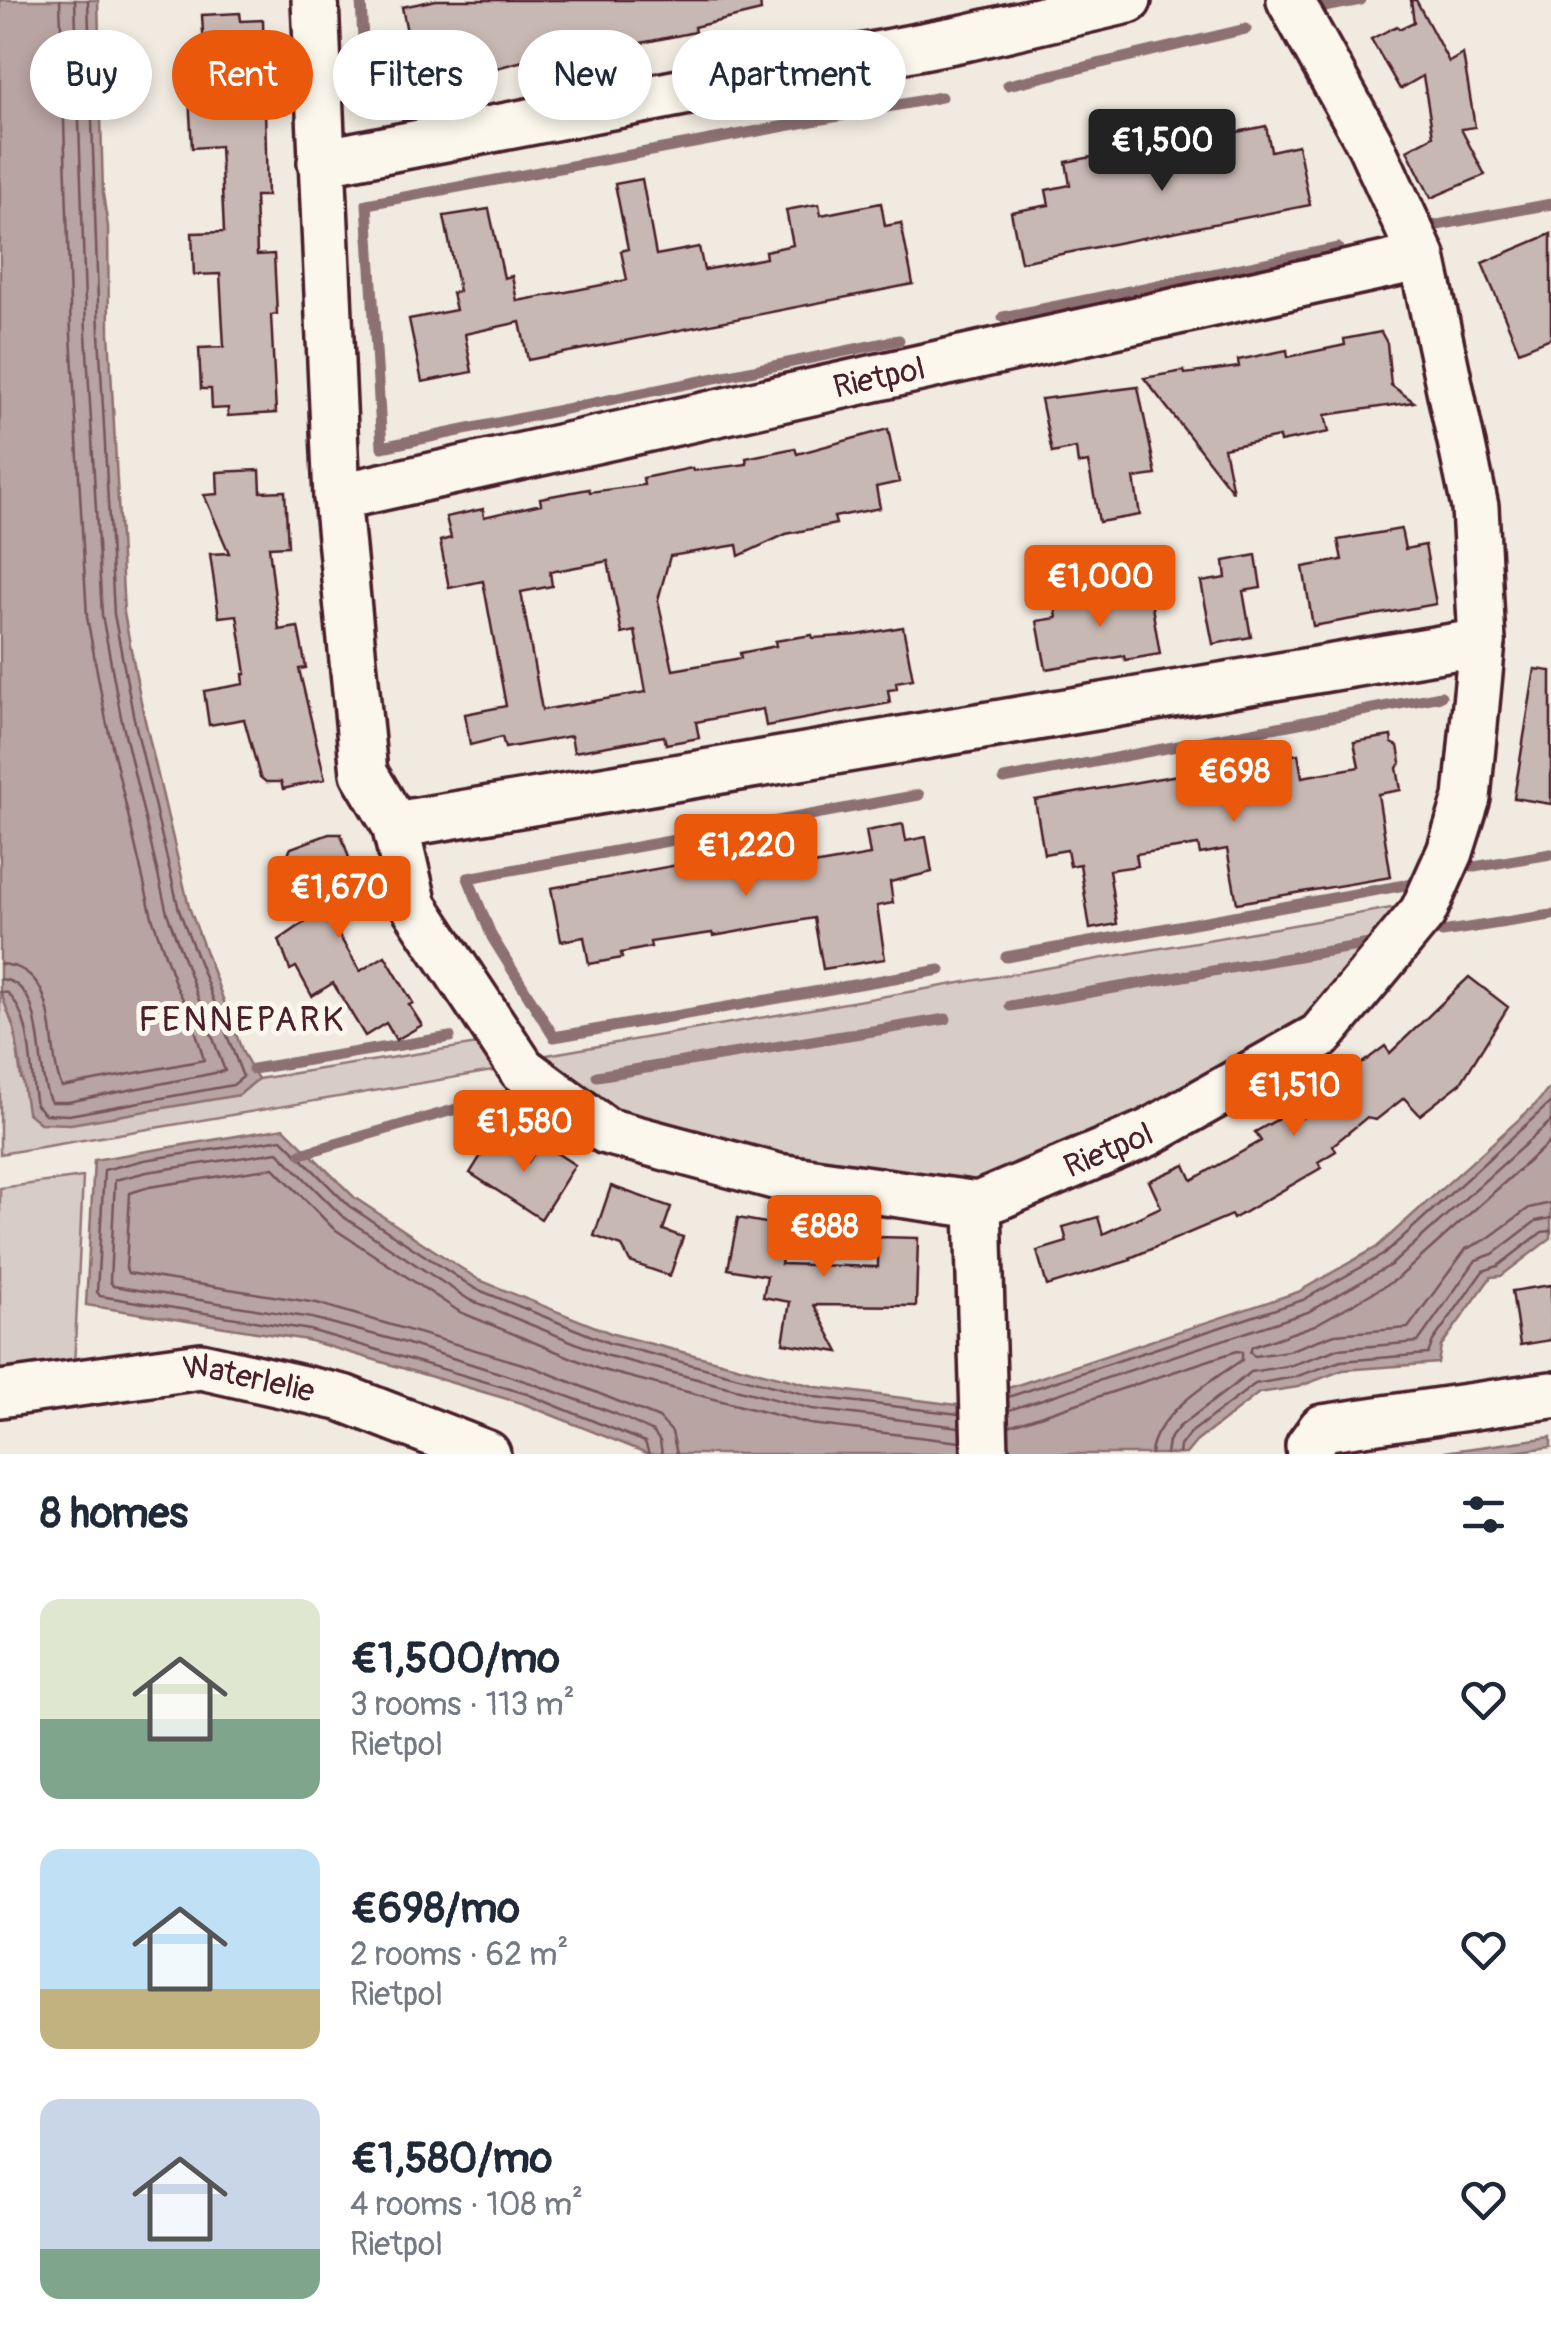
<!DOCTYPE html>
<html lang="en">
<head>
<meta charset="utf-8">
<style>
	:root { --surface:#fff; --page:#f6f6f7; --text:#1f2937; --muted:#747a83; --accent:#ea580c }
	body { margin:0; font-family:Pangolin,sans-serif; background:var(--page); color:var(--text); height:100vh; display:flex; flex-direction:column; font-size:38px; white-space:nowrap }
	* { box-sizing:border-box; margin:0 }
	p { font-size:32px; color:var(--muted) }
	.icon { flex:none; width:55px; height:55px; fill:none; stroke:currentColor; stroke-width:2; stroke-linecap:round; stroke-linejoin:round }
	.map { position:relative; height:1454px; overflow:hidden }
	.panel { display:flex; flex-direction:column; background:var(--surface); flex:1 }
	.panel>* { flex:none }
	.top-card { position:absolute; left:30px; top:30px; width:1000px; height:90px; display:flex; gap:20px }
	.price { position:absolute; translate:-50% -85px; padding:0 22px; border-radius:10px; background:var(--accent); color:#fff; font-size:32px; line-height:65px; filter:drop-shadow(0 2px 5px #0008) }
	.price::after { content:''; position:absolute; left:50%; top:60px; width:30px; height:22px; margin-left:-15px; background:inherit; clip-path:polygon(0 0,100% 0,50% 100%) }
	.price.active { background:#222; color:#fff }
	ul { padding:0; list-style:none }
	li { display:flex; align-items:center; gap:30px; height:250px; padding:0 40px }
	li span { display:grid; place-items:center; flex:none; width:280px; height:200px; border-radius:20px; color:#555 }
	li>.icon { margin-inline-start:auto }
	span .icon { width:120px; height:120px; fill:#fffc; stroke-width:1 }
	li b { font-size:42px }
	h2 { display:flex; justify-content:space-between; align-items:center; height:120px; padding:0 40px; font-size:42px }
	.pill { padding:0 35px; border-radius:45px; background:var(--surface); box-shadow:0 5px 15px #0003; font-size:35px; line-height:90px }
	.pill.active { background:var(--accent); color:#fff }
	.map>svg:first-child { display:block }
</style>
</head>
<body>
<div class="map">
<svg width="1551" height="1454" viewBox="0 0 1551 1454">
	<rect width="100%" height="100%" fill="#f0eae0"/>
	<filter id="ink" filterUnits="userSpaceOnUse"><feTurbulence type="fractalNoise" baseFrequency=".01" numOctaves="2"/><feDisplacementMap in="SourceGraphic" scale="20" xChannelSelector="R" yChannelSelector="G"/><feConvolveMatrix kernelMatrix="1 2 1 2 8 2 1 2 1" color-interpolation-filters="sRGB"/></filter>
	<g filter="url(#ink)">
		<g fill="#d8ccc6" stroke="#917678" stroke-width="2.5">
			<path d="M 1414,904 L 1321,1019 L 1165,1114 L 976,1181 L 778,1164 L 613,1108 L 541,1056 Z"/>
			<path d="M 0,990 L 15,1031 L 21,1079 L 159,1106 L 239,1095 L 258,1079 L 477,1044 L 499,1070 L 0,1154 Z"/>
			<path d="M 83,1177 L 74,1367 L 0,1379 L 0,1188 Z"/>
		</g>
		<g fill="#b8a4a2" stroke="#8c6f72" stroke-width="2.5">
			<path d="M 0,0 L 98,0 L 103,194 L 108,227 L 109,332 L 124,613 L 143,712 L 189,907 L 243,1053 L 258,1079 L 239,1095 L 71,1124 L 40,1123 L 27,1112 L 15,1031 L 0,990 Z"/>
			<path d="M 1551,1086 L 1551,1238 L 1501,1276 L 1491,1277 L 1441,1346 L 1438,1363 L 1343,1370 L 1298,1387 L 1259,1393 L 1196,1442 L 1186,1454 L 649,1454 L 524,1404 L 307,1340 L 86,1305 L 94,1160 L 284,1128 L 355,1198 L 479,1280 L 613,1334 L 817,1387 L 957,1405 L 1298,1292 L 1377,1247 L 1535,1105 Z"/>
			<path d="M 1551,1437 L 1551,1447 L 1498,1454 L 1430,1454 Z"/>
		</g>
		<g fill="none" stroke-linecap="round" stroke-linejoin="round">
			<g stroke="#76545b" stroke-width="2.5">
				<path d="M 0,964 C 64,967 45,1052 62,1087 L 204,1060 L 190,1012 L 176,986 L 152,917 L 106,720 L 87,617 L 71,334 L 60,0"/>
				<path d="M 0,979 C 50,983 33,1073 51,1102 L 68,1102 L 225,1071 L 167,913 L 121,717 L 102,615 L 86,333 L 75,0"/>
				<path d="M 0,992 L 8,993 C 34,1020 29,1071 36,1105 L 45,1114 L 69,1115 L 233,1085 L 243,1077 L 179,910 L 133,714 L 114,614 L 99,333 L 88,0"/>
				<path d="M 1551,1141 L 1397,1279 L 1315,1325 L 1252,1347 L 1250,1353 L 1255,1356 L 1288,1351 L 1335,1334 L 1408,1328 L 1466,1249 L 1487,1239 L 1529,1208 L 1551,1203"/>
				<path d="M 1008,1397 L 1303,1300 L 1383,1255 L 1551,1102"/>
				<path d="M 1009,1410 L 1308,1312 L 1391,1265 L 1551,1121"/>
				<path d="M 1009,1426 L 1237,1351 L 1242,1352 L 1242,1360 C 1213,1379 1153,1416 1151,1454"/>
				<path d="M 649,1454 L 645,1442 L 527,1394 L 310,1330 L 100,1296 L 97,1292 L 104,1170 L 144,1160 L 282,1139 L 349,1206 L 474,1288 L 609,1343 L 815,1397 L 959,1414"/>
				<path d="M 662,1454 L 660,1441 L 653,1432 L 616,1414 L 531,1383 L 402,1342 L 312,1318 L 113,1286 L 110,1281 L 115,1180 L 147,1172 L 278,1152 L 342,1216 L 468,1299 L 605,1355 L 812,1409 L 959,1427"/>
				<path d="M 677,1454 L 672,1432 L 659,1418 L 536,1368 L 317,1303 L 128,1273 L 126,1268 L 130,1193 L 149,1187 L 274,1168 L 333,1228 L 460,1312 L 599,1369 L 810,1424 L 960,1442"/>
				<path d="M 1166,1454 L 1168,1441 L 1179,1427 L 1251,1372 L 1292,1365 L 1338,1349 L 1418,1342 L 1476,1260 L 1493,1254 L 1536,1221 L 1551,1218"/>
				<path d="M 1179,1454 L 1180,1446 L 1189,1434 L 1255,1384 L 1295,1377 L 1341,1361 L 1428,1354 L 1433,1341 L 1483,1271 L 1498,1266 L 1542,1232 L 1551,1231"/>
			</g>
			<g stroke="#8c6f72" stroke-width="11">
				<path d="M 361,0 L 365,82"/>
				<path d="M 1324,7 L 1361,0"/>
				<path d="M 1008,85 L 1246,29"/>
				<path d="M 1432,226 L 1551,204"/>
				<path d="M 1003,317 L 1338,248"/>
				<path d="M 899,340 L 382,447 L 367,204 L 941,97"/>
				<path d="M 1004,779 L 1441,696"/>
				<path d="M 919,795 L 468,878 L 492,937 L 554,1037 L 940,970"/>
				<path d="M 1474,867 L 1551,854"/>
				<path d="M 1442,932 L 1551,915"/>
				<path d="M 1006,957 L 1416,883"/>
				<path d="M 1010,1006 L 1369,944"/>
				<path d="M 253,1069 L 450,1037"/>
				<path d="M 597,1076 L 946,1019"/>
				<path d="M 301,1154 L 491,1099"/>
			</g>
		</g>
		<g fill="#c8b8b3" stroke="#4a1f2b" stroke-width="2.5" fill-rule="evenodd">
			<path d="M 436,0 L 760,0 L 761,11 L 694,27 L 695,32 L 543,63 L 542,56 L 489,70 L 489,74 L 440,84 L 439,78 L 434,79 L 425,38 L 409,42 L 402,7 Z"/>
			<path d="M 1411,0 L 1416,0 L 1449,62 L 1463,54 L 1475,127 L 1461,129 L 1485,175 L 1431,198 L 1407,150 L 1433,136 L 1423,76 L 1400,89 L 1371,39 L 1397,26 L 1399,29 L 1414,22 Z"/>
			<path d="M 240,13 L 241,21 L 263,20 L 267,196 L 255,196 L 257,255 L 274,254 L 277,314 L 271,315 L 276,413 L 228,416 L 228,408 L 212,409 L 211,389 L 201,389 L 199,348 L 224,347 L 220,274 L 194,275 L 192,233 L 224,232 L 220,146 L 192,148 L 189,97 L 198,96 L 196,50 L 204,50 L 202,15 Z"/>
			<path d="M 1266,126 L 1271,151 L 1298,145 L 1310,205 L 1021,262 L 1011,212 L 1049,205 L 1046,190 L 1070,185 L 1066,162 L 1144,147 L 1145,154 L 1232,137 L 1232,133 Z"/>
			<path d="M 642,179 L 656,255 L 699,247 L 704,270 L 766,258 L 765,251 L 793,245 L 786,210 L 819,204 L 821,215 L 881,203 L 885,226 L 901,223 L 913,284 L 528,360 L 520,322 L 465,334 L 472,372 L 422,382 L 409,319 L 456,310 L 452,293 L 459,291 L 444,216 L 489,209 L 504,278 L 512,276 L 517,301 L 561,293 L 627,280 L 621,251 L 628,249 L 615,184 Z"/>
			<path d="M 1551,234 L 1551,338 L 1519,351 L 1482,263 Z"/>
			<path d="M 1381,332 L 1387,343 L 1391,385 L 1414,402 L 1325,415 L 1329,432 L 1280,442 L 1279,437 L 1224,448 L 1233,492 L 1144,378 L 1184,371 L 1185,374 L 1239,367 L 1238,360 L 1287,350 L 1288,357 L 1345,345 L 1344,339 Z"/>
			<path d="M 1138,387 L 1156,475 L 1134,478 L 1140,515 L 1099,522 L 1088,462 L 1078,464 L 1076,448 L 1052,453 L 1041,399 Z"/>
			<path d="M 888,429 L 899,482 L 876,487 L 880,508 L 834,517 L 836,524 L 786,534 L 739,556 L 737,545 L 670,556 L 658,600 L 673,670 L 741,658 L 740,653 L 776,646 L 775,641 L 812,635 L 813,638 L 857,635 L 903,627 L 913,679 L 896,682 L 897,689 L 888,690 L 890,703 L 766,726 L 763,709 L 696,722 L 699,738 L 666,744 L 664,736 L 574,752 L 571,736 L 505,748 L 502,737 L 470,745 L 465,714 L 506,706 L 483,581 L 449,588 L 440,541 L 451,538 L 446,517 L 483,509 L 484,517 L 541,504 L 540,498 L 589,489 L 590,492 L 644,485 L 643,478 L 692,468 L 693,471 L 747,464 L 746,458 L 795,448 L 797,454 ZM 608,561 L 622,634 L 635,631 L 646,692 L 542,710 L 521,592 L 552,586 L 550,572 Z"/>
			<path d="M 260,470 L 261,492 L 285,491 L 288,546 L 269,547 L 279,630 L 298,627 L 306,668 L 299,669 L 325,779 L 283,789 L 281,782 L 266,782 L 260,777 L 244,719 L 209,725 L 204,691 L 244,684 L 243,674 L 246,674 L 237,615 L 219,617 L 210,554 L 229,553 L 204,495 L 218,494 L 217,472 Z"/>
			<path d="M 1401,529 L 1405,549 L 1425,545 L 1436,604 L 1313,626 L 1303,567 L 1342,560 L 1338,540 Z"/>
			<path d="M 1256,555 L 1261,588 L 1243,591 L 1251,637 L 1213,644 L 1201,582 L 1226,578 L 1224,561 Z"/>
			<path d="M 1149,589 L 1160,654 L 1125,660 L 1124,656 L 1046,669 L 1037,621 L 1057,618 L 1055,605 Z"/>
			<path d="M 1535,669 L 1551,671 L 1551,804 L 1514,798 Z"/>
			<path d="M 1391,736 L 1392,743 L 1398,746 L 1401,762 L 1397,768 L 1401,790 L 1378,794 L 1391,877 L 1237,903 L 1227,849 L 1200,854 L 1198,845 L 1136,854 L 1138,866 L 1109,870 L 1117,924 L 1090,929 L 1080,864 L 1070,866 L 1067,850 L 1044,854 L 1035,800 L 1298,754 L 1302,777 L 1359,767 L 1354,742 Z"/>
			<path d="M 903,824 L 906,841 L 926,837 L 932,872 L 890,882 L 893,903 L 877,906 L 885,959 L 823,969 L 814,918 L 713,936 L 712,933 L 650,942 L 651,947 L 621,953 L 622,958 L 589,964 L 584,937 L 561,941 L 551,888 L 809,841 L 813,865 L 870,855 L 866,831 Z"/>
			<path d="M 329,834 L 341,834 L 361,894 L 329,905 L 340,937 L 360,971 L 385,956 L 413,1003 L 409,1005 L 422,1025 L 396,1040 L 386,1023 L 365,1036 L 333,983 L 312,996 L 296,967 L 290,970 L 279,940 L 305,922 L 289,875 L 282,865 L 291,848 Z"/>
			<path d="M 1469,977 L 1508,1007 L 1461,1083 L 1420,1115 L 1404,1098 L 1376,1120 L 1366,1118 L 1333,1145 L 1336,1151 L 1318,1162 L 1321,1168 L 1233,1219 L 1231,1215 L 1130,1258 L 1131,1260 L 1047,1286 L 1037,1251 L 1067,1242 L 1063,1227 L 1098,1217 L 1103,1234 L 1161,1207 L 1149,1181 L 1185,1165 L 1192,1180 L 1261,1141 L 1255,1132 L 1289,1113 L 1294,1122 L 1345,1093 L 1337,1082 L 1385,1046 L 1390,1053 Z"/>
			<path d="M 492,1138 L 528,1162 L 541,1143 L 575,1165 L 541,1219 L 470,1173 Z"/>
			<path d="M 611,1186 L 671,1207 L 663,1230 L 683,1237 L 670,1276 L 630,1262 L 622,1246 L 594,1236 Z"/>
			<path d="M 738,1218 L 788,1227 L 781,1264 L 878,1267 L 878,1237 L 918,1238 L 916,1306 L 814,1305 L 839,1352 L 783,1343 L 790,1302 L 763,1297 L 767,1276 L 728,1269 Z"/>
			<path d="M 1551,1285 L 1551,1340 L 1520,1345 L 1512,1291 Z"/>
		</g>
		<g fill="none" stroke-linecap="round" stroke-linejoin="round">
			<defs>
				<g id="minor">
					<path id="s1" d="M 315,0 L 337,497 L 364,773 L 395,825 L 414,906 L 522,1069 L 606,1131 L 778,1177 L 978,1205 L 1148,1133 L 1320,1036 L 1423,912 L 1450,852 L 1467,798 L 1482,642 L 1475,507 L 1422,257 L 1370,144 L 1290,0"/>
					<path d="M 321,162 L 969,37 L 1128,0"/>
					<path id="s2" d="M 337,497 L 1422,257"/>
					<path d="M 395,825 L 1482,642"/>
					<path d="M 978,1205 L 985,1454"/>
					<path id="s3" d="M 0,1394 L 201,1366 L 343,1398 L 487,1454"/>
					<path d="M 1310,1454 L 1309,1446 L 1322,1428 L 1551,1395"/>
				</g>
			</defs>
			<use href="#minor" stroke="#4a1f2b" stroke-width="52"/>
			<use href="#minor" stroke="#fbf7ec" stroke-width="45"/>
		</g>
	</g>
	<g text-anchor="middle" stroke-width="10" stroke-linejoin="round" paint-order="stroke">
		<g font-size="32" fill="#4a1f2b" stroke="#fbf7ec">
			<text dy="11" stroke="none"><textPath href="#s2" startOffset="555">Rietpol</textPath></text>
			<text dy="11" stroke="none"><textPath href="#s1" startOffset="1740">Rietpol</textPath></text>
			<text dy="11" stroke="none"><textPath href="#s3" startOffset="252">Waterlelie</textPath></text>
		</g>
		<g font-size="35" letter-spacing="2.5" fill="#4a1f2b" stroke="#fbf7ec">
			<text x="242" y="1031">FENNEPARK</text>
		</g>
	</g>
</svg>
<b class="price active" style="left:1162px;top:194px">€1,500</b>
<b class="price" style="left:1100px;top:630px">€1,000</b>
<b class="price" style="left:1234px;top:825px">€698</b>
<b class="price" style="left:746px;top:899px">€1,220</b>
<b class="price" style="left:339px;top:941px">€1,670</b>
<b class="price" style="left:1294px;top:1139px">€1,510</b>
<b class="price" style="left:524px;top:1175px">€1,580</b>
<b class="price" style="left:824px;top:1280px">€888</b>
<div class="top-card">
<a class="pill">Buy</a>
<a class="pill active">Rent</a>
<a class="pill">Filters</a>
<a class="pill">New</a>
<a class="pill">Apartment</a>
</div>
</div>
<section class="panel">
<h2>8 homes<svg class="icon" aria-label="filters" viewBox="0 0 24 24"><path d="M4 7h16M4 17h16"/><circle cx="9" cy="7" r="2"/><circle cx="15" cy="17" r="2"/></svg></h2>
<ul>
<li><span style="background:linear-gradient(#dfe7d0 60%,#7fa58c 0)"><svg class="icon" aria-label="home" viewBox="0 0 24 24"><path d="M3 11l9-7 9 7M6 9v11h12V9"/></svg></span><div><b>€1,500/mo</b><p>3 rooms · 113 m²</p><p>Rietpol</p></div><svg class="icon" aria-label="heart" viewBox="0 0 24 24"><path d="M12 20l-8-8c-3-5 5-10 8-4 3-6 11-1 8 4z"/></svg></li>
<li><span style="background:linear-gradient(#bfe0f5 70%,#c2b280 0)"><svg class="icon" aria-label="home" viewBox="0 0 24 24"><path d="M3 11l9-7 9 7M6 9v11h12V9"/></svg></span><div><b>€698/mo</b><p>2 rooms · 62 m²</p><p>Rietpol</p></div><svg class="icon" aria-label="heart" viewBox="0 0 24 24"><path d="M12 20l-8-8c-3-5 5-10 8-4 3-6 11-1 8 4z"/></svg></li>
<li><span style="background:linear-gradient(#c9d6e8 75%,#7fa58c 0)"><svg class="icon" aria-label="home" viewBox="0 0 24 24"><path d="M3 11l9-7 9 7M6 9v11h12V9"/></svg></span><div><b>€1,580/mo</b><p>4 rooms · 108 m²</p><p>Rietpol</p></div><svg class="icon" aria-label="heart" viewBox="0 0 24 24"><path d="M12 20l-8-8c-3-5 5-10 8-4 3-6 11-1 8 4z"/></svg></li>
</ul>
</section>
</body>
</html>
